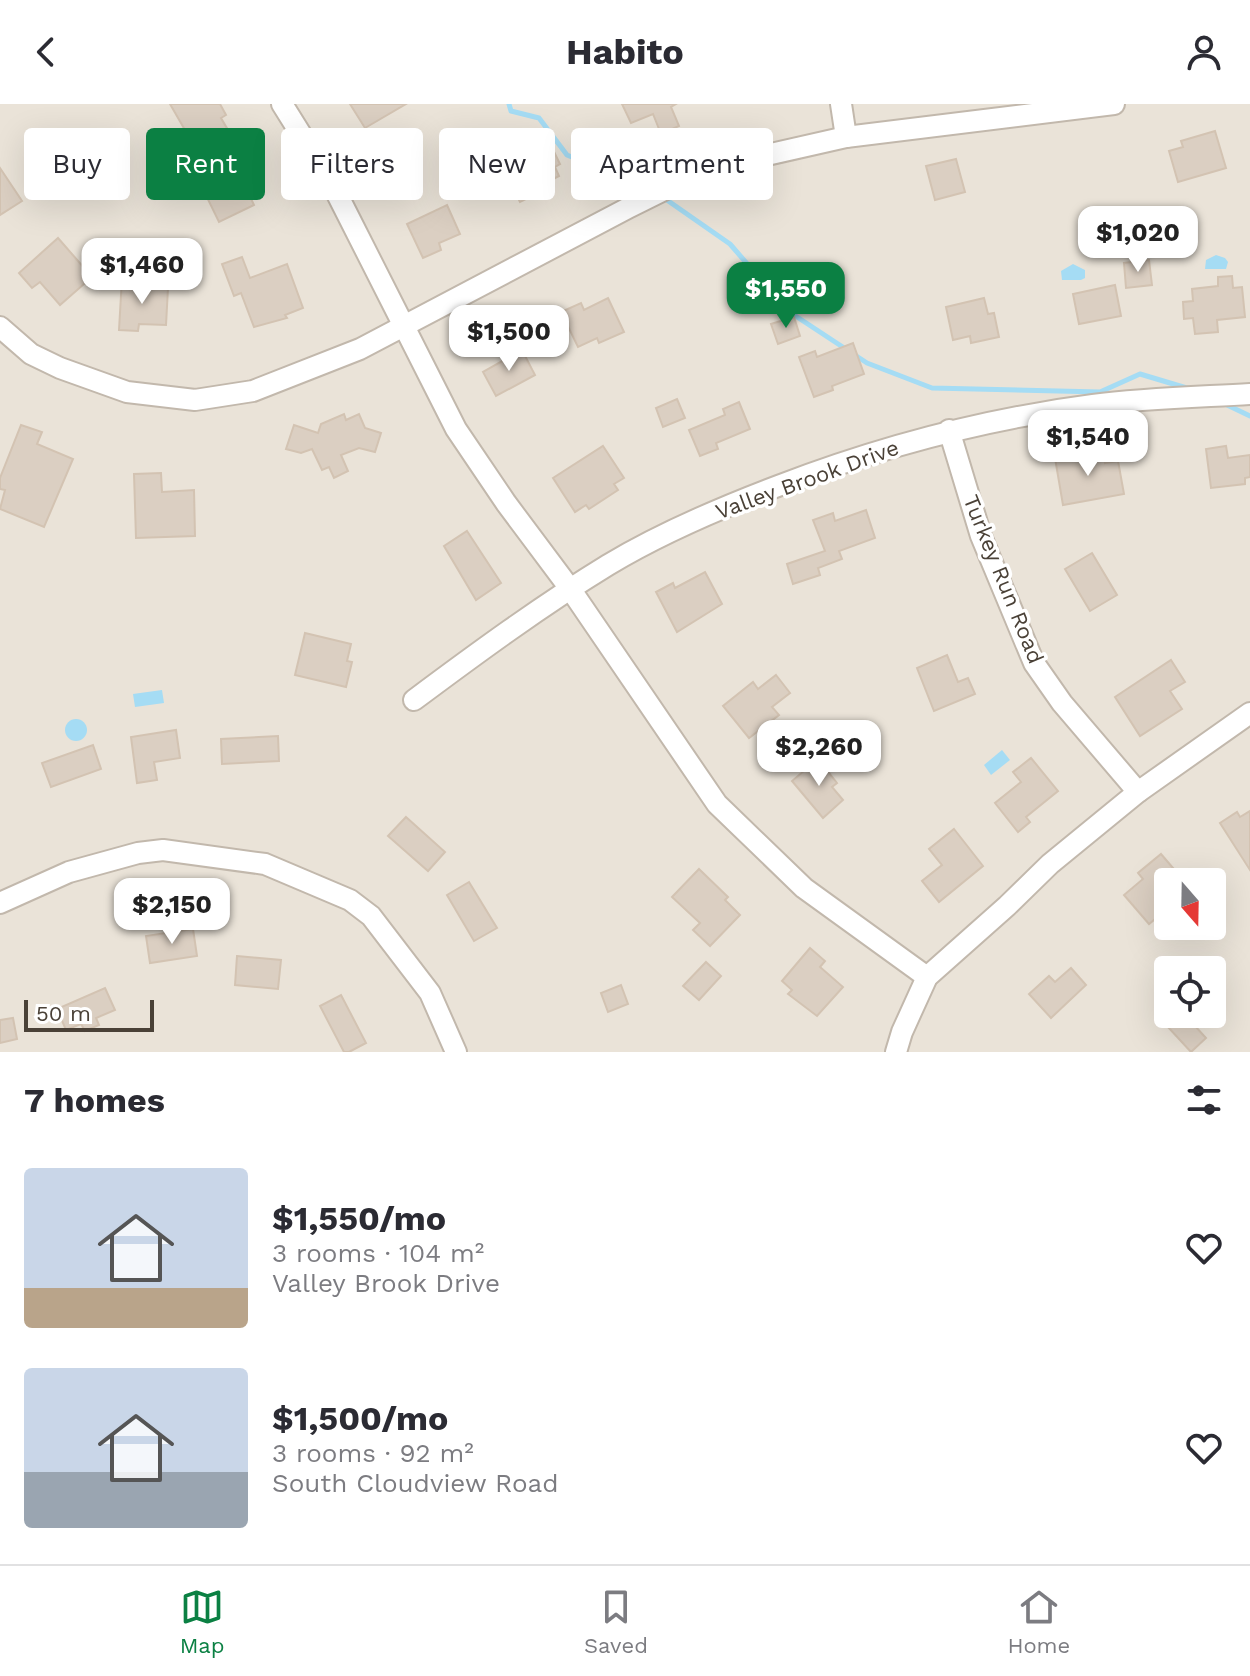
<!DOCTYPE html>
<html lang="en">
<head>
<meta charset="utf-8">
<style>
	:root { --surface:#fff; --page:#f7f7f7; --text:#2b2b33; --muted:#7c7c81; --line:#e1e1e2; --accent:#0b8043 }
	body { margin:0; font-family:"Work Sans",sans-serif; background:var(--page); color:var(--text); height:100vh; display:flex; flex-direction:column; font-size:30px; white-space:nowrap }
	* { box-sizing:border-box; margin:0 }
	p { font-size:26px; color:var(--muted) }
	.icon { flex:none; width:44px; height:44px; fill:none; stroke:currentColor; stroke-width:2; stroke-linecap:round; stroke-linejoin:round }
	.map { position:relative; height:948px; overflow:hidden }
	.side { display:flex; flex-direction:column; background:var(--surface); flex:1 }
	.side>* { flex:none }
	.guide { position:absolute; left:24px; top:24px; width:800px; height:72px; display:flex; gap:16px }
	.needle { width:52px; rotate:160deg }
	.fabs { position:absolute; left:1154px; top:764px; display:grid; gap:16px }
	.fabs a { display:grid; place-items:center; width:72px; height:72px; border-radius:8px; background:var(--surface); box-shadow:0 8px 32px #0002; font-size:40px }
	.scale { position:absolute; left:24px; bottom:20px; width:130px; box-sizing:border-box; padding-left:8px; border:4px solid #4a4137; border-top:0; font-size:22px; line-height:28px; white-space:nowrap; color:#4a4137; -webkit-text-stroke:6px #fff; paint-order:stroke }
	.price { position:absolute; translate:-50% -68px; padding:0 18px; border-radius:16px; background:#fff; color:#222; font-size:26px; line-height:52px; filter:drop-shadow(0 2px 4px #0008) }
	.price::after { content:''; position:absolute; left:50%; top:48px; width:24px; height:18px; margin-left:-12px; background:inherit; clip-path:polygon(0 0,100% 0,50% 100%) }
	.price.active { background:var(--accent); color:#fff }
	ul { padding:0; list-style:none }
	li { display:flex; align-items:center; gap:24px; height:200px; padding:0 24px }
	li span { display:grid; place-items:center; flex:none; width:224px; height:160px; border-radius:8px; color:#555 }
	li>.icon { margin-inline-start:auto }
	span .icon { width:96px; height:96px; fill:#fffc; stroke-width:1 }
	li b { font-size:34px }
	h2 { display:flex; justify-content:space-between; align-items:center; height:96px; padding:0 24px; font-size:34px }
	.pill { padding:0 28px; border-radius:8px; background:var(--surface); box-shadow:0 8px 32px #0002; font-size:28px; line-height:72px }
	.pill.active { background:var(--accent); color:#fff }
	header { display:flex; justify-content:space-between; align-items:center; height:104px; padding:0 24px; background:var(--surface); font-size:36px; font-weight:700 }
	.tabs { display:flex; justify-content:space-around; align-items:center; height:112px; border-top:2px solid var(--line); background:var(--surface); font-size:22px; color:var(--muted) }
	.tabs a { display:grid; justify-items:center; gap:4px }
	.tabs .active { color:var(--accent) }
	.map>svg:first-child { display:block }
</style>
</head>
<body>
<header><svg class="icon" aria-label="back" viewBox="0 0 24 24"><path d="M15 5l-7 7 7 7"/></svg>Habito<svg class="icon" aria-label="person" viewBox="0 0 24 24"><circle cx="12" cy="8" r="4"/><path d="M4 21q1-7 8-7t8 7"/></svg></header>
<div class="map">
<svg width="1250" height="948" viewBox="0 0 1250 948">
	<rect width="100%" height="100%" fill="#f6f1ea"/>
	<path fill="#eae3d8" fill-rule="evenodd" d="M 0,0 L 1250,0 L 1250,948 L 0,948 ZM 1168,778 L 1212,778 L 1212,822 L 1168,822 ZM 1168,866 L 1212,866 L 1212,910 L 1168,910 Z"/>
	<g fill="#a5dcf4">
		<path d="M 1216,151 L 1225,154 L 1228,158 L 1226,165 L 1205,165 L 1206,156 Z"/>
		<path d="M 1073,160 L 1085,166 L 1085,174 L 1081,176 L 1062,176 L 1061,167 Z"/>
		<path d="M 162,586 L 164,599 L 135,603 L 133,590 Z"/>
		<circle cx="76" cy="626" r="11"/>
		<path d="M 1002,646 L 1010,656 L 991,671 L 984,661 Z"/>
	</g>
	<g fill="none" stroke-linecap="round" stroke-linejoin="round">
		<g stroke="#a5dcf4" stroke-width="5">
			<path d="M 509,0 L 511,7 L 539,14 L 567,51 L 652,86"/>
			<path d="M 664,94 L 730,140 L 788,207 L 867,259 L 932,284 L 1100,288 L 1140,270 L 1190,285"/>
			<path d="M 1225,300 L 1250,312"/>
		</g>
	</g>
	<g fill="#dbcfc2" stroke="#d3c3b2" stroke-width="2">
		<path d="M 170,0 L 220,0 L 226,11 L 221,14 L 228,26 L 196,45 Z"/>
		<path d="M 350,0 L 406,0 L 365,24 Z"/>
		<path d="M 622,0 L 676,0 L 671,3 L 679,22 L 661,30 L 653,10 L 631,19 Z"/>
		<path d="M 543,25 L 560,60 L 555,63 L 559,72 L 534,85 L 536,90 L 520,98 L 506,71 L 488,81 L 477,63 L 505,48 L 499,35 L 512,29 L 517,38 Z"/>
		<path d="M 1215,27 L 1226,64 L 1178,78 L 1169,47 L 1183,43 L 1181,37 Z"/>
		<path d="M 251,54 L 258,70 L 251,73 L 255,82 L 247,86 L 254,101 L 219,118 L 200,79 Z"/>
		<path d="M 956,55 L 965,88 L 935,96 L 926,62 Z"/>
		<path d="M 0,64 L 22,97 L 0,111 Z"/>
		<path d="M 447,101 L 460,130 L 439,139 L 441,146 L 423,154 L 407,120 Z"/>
		<path d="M 58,134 L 92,173 L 60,201 L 40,178 L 32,184 L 19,169 Z"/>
		<path d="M 242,153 L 250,174 L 287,160 L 303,204 L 285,211 L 287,214 L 254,223 L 241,189 L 234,192 L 222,160 Z"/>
		<path d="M 1149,156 L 1152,181 L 1126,184 L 1124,159 Z"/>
		<path d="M 1232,172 L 1233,184 L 1242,183 L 1245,213 L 1217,216 L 1218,228 L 1195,230 L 1193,214 L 1184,215 L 1183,198 L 1193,197 L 1192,185 L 1218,182 L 1218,173 Z"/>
		<path d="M 122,174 L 137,175 L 137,182 L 168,184 L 166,221 L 139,220 L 138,227 L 119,226 Z"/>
		<path d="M 1115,181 L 1121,212 L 1079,220 L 1073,190 Z"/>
		<path d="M 608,194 L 624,228 L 599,239 L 597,234 L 578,243 L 561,208 L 581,199 L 584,206 Z"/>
		<path d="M 984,194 L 988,210 L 994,209 L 999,233 L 971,239 L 970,232 L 953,236 L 946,203 Z"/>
		<path d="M 794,213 L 800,232 L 778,240 L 771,220 Z"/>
		<path d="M 853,239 L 864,270 L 832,282 L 833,286 L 814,293 L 799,253 L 815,247 L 817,253 Z"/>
		<path d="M 522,246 L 535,271 L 496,292 L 483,268 Z"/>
		<path d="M 677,295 L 685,314 L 663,323 L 656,304 Z"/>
		<path d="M 739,298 L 750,325 L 716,339 L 718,345 L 700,352 L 689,326 L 725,311 L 723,305 Z"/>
		<path d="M 344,310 L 346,316 L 359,310 L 365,324 L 381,329 L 375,348 L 359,344 L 341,351 L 348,367 L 334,374 L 329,363 L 322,366 L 312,345 L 301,349 L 286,345 L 294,321 L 318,329 L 321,320 Z"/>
		<path d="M 21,321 L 42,328 L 37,340 L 73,355 L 44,423 L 0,405 L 5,386 L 0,385 L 0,374 Z"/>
		<path d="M 603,342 L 624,374 L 614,380 L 618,386 L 589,405 L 586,401 L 575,408 L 553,374 Z"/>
		<path d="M 1226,342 L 1228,354 L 1250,351 L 1250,373 L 1245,374 L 1245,380 L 1211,384 L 1206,345 Z"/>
		<path d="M 1102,346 L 1105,359 L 1118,357 L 1124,390 L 1063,401 L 1055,354 Z"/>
		<path d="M 161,369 L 162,388 L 194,386 L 195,432 L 136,434 L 134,370 Z"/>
		<path d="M 866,406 L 875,434 L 839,447 L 842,455 L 818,464 L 820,471 L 793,480 L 787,460 L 825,447 L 813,416 L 833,409 L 835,417 Z"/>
		<path d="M 467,427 L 501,479 L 476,496 L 444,442 Z"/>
		<path d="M 1092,449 L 1117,491 L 1090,507 L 1065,465 Z"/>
		<path d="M 705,468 L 722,500 L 677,528 L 656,488 L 673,479 L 675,484 Z"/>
		<path d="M 305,529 L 351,540 L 347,557 L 352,558 L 346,583 L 295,571 Z"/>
		<path d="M 947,551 L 958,578 L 968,574 L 975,590 L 934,607 L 917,564 Z"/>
		<path d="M 1171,556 L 1185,578 L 1170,587 L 1182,605 L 1140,632 L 1115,593 Z"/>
		<path d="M 776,571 L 790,589 L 772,603 L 779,611 L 749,634 L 723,602 L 753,578 L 758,585 Z"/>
		<path d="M 176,626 L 180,654 L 154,658 L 157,676 L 137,679 L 131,633 Z"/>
		<path d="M 278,632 L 279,657 L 222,660 L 221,635 Z"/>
		<path d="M 93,641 L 101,665 L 51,683 L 42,659 Z"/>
		<path d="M 1031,654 L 1058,687 L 1026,713 L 1030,718 L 1018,728 L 995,699 L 1021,678 L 1013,668 Z"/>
		<path d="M 818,655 L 837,679 L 832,683 L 843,696 L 823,714 L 792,677 Z"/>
		<path d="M 1250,707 L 1250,766 L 1220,719 L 1237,708 L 1240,713 Z"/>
		<path d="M 406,713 L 445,748 L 428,767 L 388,732 Z"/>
		<path d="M 954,725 L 983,762 L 939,798 L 922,777 L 942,761 L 929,745 Z"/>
		<path d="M 1161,750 L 1185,778 L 1168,778 L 1168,793 L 1161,799 L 1166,806 L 1149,820 L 1124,791 L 1143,775 L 1138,769 Z"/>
		<path d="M 699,765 L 728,793 L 725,796 L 740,811 L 710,842 L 693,826 L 700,819 L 672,793 Z"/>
		<path d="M 469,778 L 497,824 L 474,837 L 447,791 Z"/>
		<path d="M 193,825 L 197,852 L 150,859 L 146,832 Z"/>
		<path d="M 810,844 L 825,857 L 820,863 L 843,883 L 817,912 L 788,890 L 792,886 L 782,877 Z"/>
		<path d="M 237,852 L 281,856 L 278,885 L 235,881 Z"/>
		<path d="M 706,858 L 721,872 L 699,896 L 683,882 Z"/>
		<path d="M 1071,864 L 1086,881 L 1051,914 L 1029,890 L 1049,872 L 1055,878 Z"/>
		<path d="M 621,881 L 628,900 L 608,908 L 601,889 Z"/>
		<path d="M 105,884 L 115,906 L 96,914 L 99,921 L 85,927 L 81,920 L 66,926 L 57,905 Z"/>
		<path d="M 341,891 L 366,939 L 349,948 L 344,948 L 320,902 Z"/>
		<path d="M 1179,910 L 1184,910 L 1206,934 L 1191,948 L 1167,922 Z"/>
		<path d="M 13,914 L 17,935 L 0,939 L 0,916 Z"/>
	</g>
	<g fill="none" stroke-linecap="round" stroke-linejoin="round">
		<defs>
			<g id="minor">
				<path d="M 282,0 L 332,80 L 456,325 L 506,399 L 571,486 L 717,700 L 804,784 L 927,873"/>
				<path d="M 841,0 L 846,33"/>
				<path d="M 0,223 L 31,250 L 60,264 L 127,288 L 195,296 L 253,287 L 360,245 L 628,104 L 674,81 L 736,58 L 846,33 L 1114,0"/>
				<path d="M 949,326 L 981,432 L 1034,559 L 1062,599 L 1138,688"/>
				<path d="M 414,596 C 477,549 541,502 608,461 C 661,429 720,404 778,382 C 880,343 984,315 1093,301 C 1145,294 1198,293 1250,290"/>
				<path d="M 0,799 L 69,768 L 138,749 L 163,746 L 265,760 L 350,796 L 371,812 L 430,889 L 456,948"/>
				<path d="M 896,948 L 902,928 L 927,873 L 1007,802 L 1050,760 L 1138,688 L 1250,609"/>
			</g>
		</defs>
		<use href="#minor" stroke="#c2b8ac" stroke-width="24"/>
		<use href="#minor" stroke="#fff" stroke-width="20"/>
	</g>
	<g text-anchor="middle" stroke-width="7" stroke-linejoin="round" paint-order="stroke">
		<g font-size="22" fill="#4a4137" stroke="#fff">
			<text transform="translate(807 375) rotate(-20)" y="8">Valley Brook Drive</text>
			<text transform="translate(1004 475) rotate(68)" y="8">Turkey Run Road</text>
		</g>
	</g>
</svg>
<div class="fabs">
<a><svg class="needle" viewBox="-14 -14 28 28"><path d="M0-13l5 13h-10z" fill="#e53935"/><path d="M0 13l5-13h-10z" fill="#7c7c81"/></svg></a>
<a><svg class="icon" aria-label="locate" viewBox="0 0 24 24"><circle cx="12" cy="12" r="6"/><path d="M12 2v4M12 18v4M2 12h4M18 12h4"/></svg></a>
</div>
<div class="scale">50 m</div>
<b class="price" style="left:1138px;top:170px">$1,020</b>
<b class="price" style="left:142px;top:202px">$1,460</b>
<b class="price active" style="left:786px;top:226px">$1,550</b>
<b class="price" style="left:509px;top:269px">$1,500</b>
<b class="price" style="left:1088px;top:374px">$1,540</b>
<b class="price" style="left:819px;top:684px">$2,260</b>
<b class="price" style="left:172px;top:842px">$2,150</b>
<div class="guide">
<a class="pill">Buy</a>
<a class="pill active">Rent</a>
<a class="pill">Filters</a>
<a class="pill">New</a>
<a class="pill">Apartment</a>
</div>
</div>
<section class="side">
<h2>7 homes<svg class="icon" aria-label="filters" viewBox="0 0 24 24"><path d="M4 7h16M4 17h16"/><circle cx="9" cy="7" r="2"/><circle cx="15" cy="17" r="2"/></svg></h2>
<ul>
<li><span style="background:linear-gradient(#c9d6e8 75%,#b9a48a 0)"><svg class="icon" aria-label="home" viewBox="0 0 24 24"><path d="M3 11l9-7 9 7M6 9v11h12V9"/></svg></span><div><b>$1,550/mo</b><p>3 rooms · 104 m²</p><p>Valley Brook Drive</p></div><svg class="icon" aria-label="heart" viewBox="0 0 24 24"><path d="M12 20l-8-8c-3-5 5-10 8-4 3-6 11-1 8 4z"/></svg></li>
<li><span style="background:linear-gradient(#c9d6e8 65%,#9aa5b1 0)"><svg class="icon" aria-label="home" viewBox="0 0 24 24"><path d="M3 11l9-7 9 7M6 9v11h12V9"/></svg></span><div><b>$1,500/mo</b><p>3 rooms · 92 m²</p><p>South Cloudview Road</p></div><svg class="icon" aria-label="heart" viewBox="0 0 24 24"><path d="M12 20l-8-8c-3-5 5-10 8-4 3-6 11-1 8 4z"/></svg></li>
</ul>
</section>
<nav class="tabs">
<a class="active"><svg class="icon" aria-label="map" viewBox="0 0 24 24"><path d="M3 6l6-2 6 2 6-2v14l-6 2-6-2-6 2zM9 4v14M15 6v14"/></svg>Map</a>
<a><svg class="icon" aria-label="saved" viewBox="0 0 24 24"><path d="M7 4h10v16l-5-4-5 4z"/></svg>Saved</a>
<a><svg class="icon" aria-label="home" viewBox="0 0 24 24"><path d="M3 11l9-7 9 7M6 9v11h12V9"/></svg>Home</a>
</nav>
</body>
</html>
